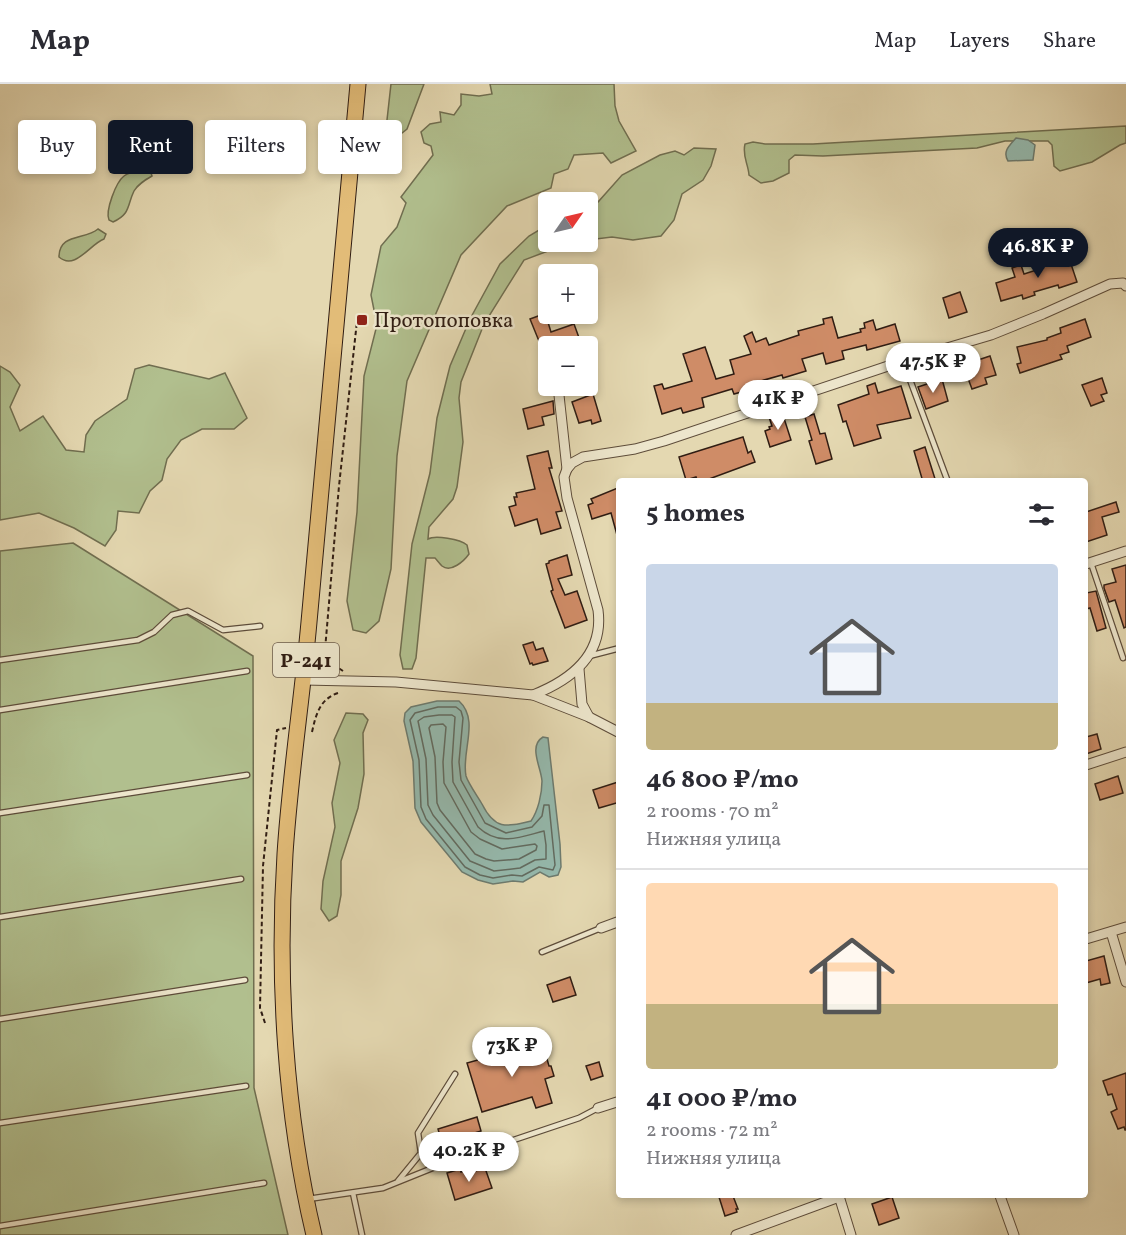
<!DOCTYPE html>
<html lang="en">
<head>
<meta charset="utf-8">
<style>
	:root { --surface:#fff; --page:#f7f7f7; --text:#2b2b33; --muted:#7c7c81; --line:#e1e1e2; --accent:#111827 }
	body { margin:0; font-family:Vollkorn,serif; background:var(--page); color:var(--text); height:100vh; display:flex; flex-direction:column; font-size:22px; white-space:nowrap }
	* { box-sizing:border-box; margin:0 }
	p { font-size:20px; color:var(--muted) }
	.icon { flex:none; width:33px; height:33px; fill:none; stroke:currentColor; stroke-width:2; stroke-linecap:round; stroke-linejoin:round }
	.map { position:relative; flex:1; overflow:hidden }
	.side { position:absolute; left:616px; top:394px; width:472px; height:720px; display:flex; flex-direction:column; background:var(--surface); border-radius:6px; box-shadow:0 3px 9px #0003 }
	.side>* { flex:none }
	.top-card { position:absolute; left:18px; top:36px; width:508px; height:54px; display:flex; gap:12px }
	.needle { width:39px; rotate:56deg }
	.buttons { position:absolute; left:538px; top:108px; display:grid; gap:12px }
	.buttons a { display:grid; place-items:center; width:60px; height:60px; border-radius:6px; background:var(--surface); box-shadow:0 3px 9px #0003; font-size:30px }
	.price { position:absolute; translate:-50% -51px; padding:0 14px; border-radius:21px; background:#fff; color:#222; font-size:20px; line-height:39px; filter:drop-shadow(0 2px 3px #0008) }
	.price::after { content:''; position:absolute; left:50%; top:36px; width:18px; height:14px; margin-left:-9px; background:inherit; clip-path:polygon(0 0,100% 0,50% 100%) }
	.price.selected { background:var(--accent); color:#fff }
	ul { padding:0; list-style:none }
	li { display:grid; align-content:center; gap:12px; height:318px; padding:0 30px }
	li+li { border-top:2px solid var(--line) }
	li span { display:grid; place-items:center; height:186px; border-radius:6px; color:#555 }
	li>.icon { margin-inline-start:auto }
	span .icon { width:108px; height:108px; fill:#fffc; stroke-width:1 }
	li b { font-size:26px }
	h2 { display:flex; justify-content:space-between; align-items:center; height:72px; padding:0 30px; font-size:26px }
	.chip { padding:0 21px; border-radius:6px; background:var(--surface); box-shadow:0 3px 9px #0003; font-size:21px; line-height:54px }
	.chip.selected { background:var(--accent); color:#fff }
	header { display:flex; align-items:center; gap:36px; box-sizing:border-box; height:84px; padding:0 30px; background:var(--surface); border-bottom:2px solid var(--line) }
	header strong { font-size:28px }
	nav { display:flex; gap:33px; margin-inline-start:auto; font-size:21px }
	.map>svg:first-child { display:block }
</style>
</head>
<body>
<header>
<strong>Map</strong>
<nav><a>Map</a><a>Layers</a><a>Share</a></nav>
</header>
<div class="map">
<svg width="1126" height="1151" viewBox="0 0 1126 1151">
	<rect width="100%" height="100%" fill="#e4d8b1"/>
	<filter id="stains"><feTurbulence type="fractalNoise" baseFrequency=".00333" numOctaves="4"/><feColorMatrix values="0 0 0 0 .2 0 0 0 0 .09 0 0 0 0 .02 0 0 0 .5 -.17"/></filter>
	<radialGradient id="worn" r=".72"><stop offset=".6" stop-color="#630" stop-opacity="0"/><stop offset="1" stop-color="#630" stop-opacity=".3"/></radialGradient>
	<g fill="#b1bf8e" stroke="#706e50" stroke-width="1.5">
		<path d="M 391,0 L 424,0 L 407,45 L 397,53 L 390,51 L 387,36 Z"/>
		<path d="M 490,0 L 614,0 L 615,22 L 619,37 L 636,67 L 611,79 L 603,69 L 574,71 L 568,85 L 554,90 L 551,104 L 507,122 L 461,171 L 407,297 L 397,372 L 391,485 L 379,537 L 366,549 L 353,546 L 347,517 L 357,428 L 364,292 L 377,241 L 371,211 L 381,162 L 397,143 L 406,119 L 401,113 L 433,71 L 431,62 L 424,59 L 421,48 L 430,40 L 441,38 L 440,28 L 454,31 L 461,21 L 461,10 L 479,12 L 492,10 Z"/>
		<path d="M 1126,42 L 1126,59 L 1120,61 L 1092,78 L 1060,87 L 1054,82 L 1052,61 L 1048,57 L 1005,57 L 977,64 L 823,72 L 795,71 L 789,76 L 789,89 L 773,97 L 761,99 L 749,91 C 748,79 742,72 745,60 L 753,58 L 765,60 L 813,60 Z"/>
		<path d="M 694,64 L 716,65 L 711,82 L 703,96 L 682,110 L 674,136 L 661,152 L 633,156 L 612,153 L 588,156 L 588,122 L 598,118 L 622,91 L 660,71 L 675,67 L 684,71 Z"/>
		<path d="M 143,86 L 151,89 L 152,92 C 145,96 138,100 134,107 C 127,121 131,130 113,138 L 109,136 C 105,127 116,98 124,92 C 129,88 136,87 143,86 Z"/>
		<path d="M 549,140 L 549,158 L 572,158 L 524,176 L 484,240 L 461,298 L 459,314 L 463,358 L 457,403 L 453,415 L 429,443 L 428,455 C 435,451 460,455 467,461 L 469,470 C 464,477 451,489 442,482 C 439,479 437,476 435,474 L 426,474 L 416,574 L 412,585 L 403,585 L 400,571 L 412,460 L 430,389 L 437,334 L 450,282 L 470,235 L 500,180 L 529,152 Z"/>
		<path d="M 98,145 L 106,150 L 104,155 C 90,160 75,187 59,173 C 59,149 85,156 98,145 Z"/>
		<path d="M 149,281 L 209,295 L 225,289 L 247,334 L 234,345 L 202,345 L 181,356 L 167,375 L 162,396 L 150,407 L 139,429 L 118,427 L 116,446 L 105,462 L 74,444 L 39,429 L 0,436 L 0,282 L 10,288 L 20,301 L 10,323 L 20,347 L 43,332 L 66,366 L 84,368 L 86,351 L 95,337 L 127,315 L 135,285 Z"/>
		<path d="M 73,459 L 253,572 L 254,1004 L 288,1151 L 0,1151 L 0,467 Z"/>
		<path d="M 346,629 L 363,630 L 368,636 L 363,649 L 364,690 L 358,724 L 341,777 L 341,811 L 337,832 L 329,837 L 321,825 L 323,797 L 335,743 L 332,719 L 340,679 L 334,656 Z"/>
	</g>
	<g fill="#95b9ad" stroke="#6d7b6f" stroke-width="1.5">
		<path d="M 1016,54 L 1028,56 L 1035,61 L 1033,76 L 1008,77 C 1002,67 1010,61 1016,54 Z"/>
		<path d="M 437,617 L 459,617 C 480,636 461,668 466,692 C 468,699 478,713 482,720 C 495,746 506,743 531,737 C 538,727 542,710 542,697 C 541,683 528,662 543,653 L 548,654 L 560,760 L 561,783 L 558,791 L 549,793 L 540,788 L 523,798 L 513,797 L 493,800 L 478,796 L 462,788 L 421,738 L 415,724 L 413,677 L 404,637 L 405,629 L 411,623 Z"/>
	</g>
	<g fill="none" stroke-linecap="round" stroke-linejoin="round">
		<g stroke="#626b60" stroke-width="1.5">
			<path d="M 438,623 L 456,623 L 461,627 L 463,634 L 459,678 L 461,696 L 485,739 L 506,749 L 532,743 L 542,732 L 544,721 L 549,721 L 555,781 L 553,786 L 539,783 L 522,792 L 512,791 L 493,794 L 480,791 L 465,783 L 426,735 L 421,723 L 419,676 L 410,636 L 415,629 Z"/>
			<path d="M 439,631 L 452,631 L 455,633 L 452,678 L 453,698 L 478,743 C 499,763 520,753 544,747 L 546,761 L 546,775 L 535,776 L 520,784 L 494,787 L 470,777 L 433,731 L 428,721 L 426,675 L 418,637 L 424,633 Z"/>
			<path d="M 443,640 L 446,643 L 443,678 L 444,699 L 471,748 L 480,755 L 502,765 L 535,760 L 537,762 L 536,766 L 519,775 L 494,777 L 486,775 L 475,770 L 440,726 L 437,719 L 435,673 L 429,644 L 431,641 Z"/>
		</g>
	</g>
	<g fill="#cf8c67" stroke="#301d13" stroke-width="1.5">
		<path d="M 1066,165 L 1077,198 L 1059,204 L 1058,201 L 1034,208 L 1035,211 L 1023,215 L 1022,211 L 1001,217 L 996,199 L 1015,193 L 1012,184 L 1021,181 L 1024,190 L 1043,184 L 1042,183 L 1061,177 L 1058,168 Z"/>
		<path d="M 960,208 L 967,228 L 949,234 L 943,214 Z"/>
		<path d="M 541,231 L 543,236 L 547,235 L 551,248 L 574,240 L 582,262 L 541,262 L 530,235 Z"/>
		<path d="M 832,233 L 838,254 L 861,248 L 860,245 L 865,244 L 864,239 L 873,236 L 876,246 L 895,240 L 900,257 L 867,266 L 866,261 L 842,267 L 844,275 L 826,280 L 823,269 L 802,275 L 806,287 L 783,294 L 782,291 L 757,298 L 759,303 L 734,310 L 732,305 L 702,314 L 704,323 L 683,329 L 681,324 L 662,330 L 654,302 L 662,300 L 664,305 L 692,297 L 683,270 L 705,263 L 716,295 L 734,290 L 730,276 L 751,270 L 744,252 L 752,248 L 756,258 L 766,254 L 769,261 L 799,251 L 798,247 L 824,240 L 823,235 Z"/>
		<path d="M 1085,235 L 1091,253 L 1067,262 L 1069,268 L 1060,271 L 1062,275 L 1020,289 L 1017,280 L 1021,279 L 1017,263 L 1047,256 L 1047,254 L 1061,249 L 1060,244 Z"/>
		<path d="M 990,272 L 996,291 L 985,294 L 987,300 L 972,305 L 963,281 Z"/>
		<path d="M 1102,294 L 1107,309 L 1101,311 L 1104,317 L 1091,322 L 1082,301 Z"/>
		<path d="M 942,295 L 948,317 L 926,325 L 918,303 Z"/>
		<path d="M 875,299 L 878,309 L 901,302 L 911,334 L 877,341 L 881,354 L 854,362 L 846,337 L 843,338 L 838,321 L 869,310 L 867,302 Z"/>
		<path d="M 593,310 L 601,337 L 592,340 L 591,336 L 579,339 L 572,318 Z"/>
		<path d="M 553,317 L 554,330 L 542,333 L 544,341 L 528,345 L 523,325 Z"/>
		<path d="M 782,328 L 791,356 L 770,363 L 765,347 L 770,345 L 769,343 L 772,342 L 769,333 Z"/>
		<path d="M 814,330 L 820,350 L 825,349 L 832,375 L 816,380 L 809,357 L 812,356 L 805,333 Z"/>
		<path d="M 743,353 L 748,369 L 751,367 L 755,378 L 701,398 L 698,398 L 696,393 L 686,396 L 679,373 Z"/>
		<path d="M 925,363 L 936,398 L 923,398 L 914,367 Z"/>
		<path d="M 548,367 L 552,384 L 549,384 L 562,427 L 556,428 L 561,444 L 541,450 L 537,435 L 515,442 L 509,423 L 516,421 L 514,413 L 517,413 L 516,409 L 535,405 L 527,372 Z"/>
		<path d="M 620,403 L 620,451 L 617,451 L 611,429 L 592,435 L 588,421 L 593,419 L 591,415 Z"/>
		<path d="M 1116,418 L 1119,428 L 1102,433 L 1107,451 L 1086,458 L 1086,428 Z"/>
		<path d="M 567,471 L 572,491 L 558,495 L 565,511 L 577,507 L 587,536 L 565,544 L 551,507 L 553,506 L 546,480 L 549,479 L 549,477 Z"/>
		<path d="M 1126,481 L 1126,543 L 1124,544 L 1115,516 L 1109,518 L 1104,504 L 1104,501 L 1116,498 L 1112,485 Z"/>
		<path d="M 1096,507 L 1106,544 L 1097,547 L 1090,524 L 1086,525 L 1086,509 Z"/>
		<path d="M 533,558 L 536,566 L 543,564 L 548,577 L 533,581 L 532,579 L 530,580 L 523,561 Z"/>
		<path d="M 1097,650 L 1101,665 L 1086,670 L 1086,653 Z"/>
		<path d="M 1118,692 L 1123,709 L 1100,716 L 1095,700 Z"/>
		<path d="M 618,698 L 620,718 L 599,724 L 593,706 Z"/>
		<path d="M 1104,872 L 1110,899 L 1101,901 L 1100,895 L 1086,899 L 1086,877 Z"/>
		<path d="M 570,893 L 576,911 L 553,918 L 547,901 Z"/>
		<path d="M 542,958 L 549,982 L 551,982 L 554,992 L 545,995 L 552,1019 L 536,1024 L 532,1013 L 482,1028 L 467,979 Z"/>
		<path d="M 599,978 L 603,992 L 591,996 L 586,982 Z"/>
		<path d="M 1126,989 L 1126,1046 L 1125,1046 L 1124,1043 L 1118,1045 L 1111,1028 L 1117,1025 L 1112,1010 L 1108,1011 L 1103,997 Z"/>
		<path d="M 477,1033 L 481,1047 L 442,1059 L 438,1045 Z"/>
		<path d="M 485,1084 L 492,1104 L 455,1116 L 447,1089 L 460,1085 L 461,1088 L 467,1086 L 468,1089 Z"/>
		<path d="M 725,1112 L 733,1112 L 738,1125 L 736,1125 L 737,1128 L 725,1132 L 719,1113 Z"/>
		<path d="M 892,1113 L 899,1134 L 879,1141 L 872,1120 Z"/>
	</g>
	<g fill="none" stroke-linecap="round" stroke-linejoin="round">
		<defs>
			<g id="service">
				<path d="M 903,277 L 948,398"/>
				<path d="M 1091,479 L 1123,574"/>
				<path d="M 589,572 L 620,564"/>
				<path d="M 0,576 L 138,556 L 154,548 L 172,531 L 188,527 L 223,546 L 260,542"/>
				<path d="M 0,626 L 247,587"/>
				<path d="M 0,729 L 247,691"/>
				<path d="M 0,833 L 241,795"/>
				<path d="M 542,868 L 601,844"/>
				<path d="M 0,935 L 245,896"/>
				<path d="M 0,1039 L 246,1002"/>
				<path d="M 398,1097 L 421,1069 L 418,1049 L 455,990"/>
				<path d="M 353,1109 L 362,1151"/>
				<path d="M 308,1115 L 383,1104 L 445,1079 L 579,1034 L 598,1024"/>
				<path d="M 0,1142 L 264,1099"/>
			</g>
			<g id="minor">
				<path d="M 558,302 L 567,385"/>
				<path d="M 1086,480 L 1126,467"/>
				<path d="M 579,585 L 582,620 L 589,633"/>
				<path d="M 304,596 L 396,598 L 533,611 L 589,633 L 620,649"/>
				<path d="M 533,611 C 571,596 604,571 598,526 L 567,414 L 564,393 L 567,385 L 572,379 L 583,373 L 635,365 L 664,357 L 903,277 L 991,251 L 1043,230 L 1110,200 L 1123,199 L 1126,202"/>
				<path d="M 1086,681 L 1126,668"/>
				<path d="M 601,844 L 620,837"/>
				<path d="M 1111,848 L 1126,898"/>
				<path d="M 1086,855 L 1126,843"/>
				<path d="M 598,1024 L 620,1017"/>
				<path d="M 839,1112 L 851,1151"/>
				<path d="M 1000,1112 L 1014,1151"/>
				<path d="M 736,1151 L 839,1113"/>
			</g>
			<path id="trunk" d="M 314,1151 C 285,1029 277,895 285,770 C 290,692 302,616 309,538 C 326,359 343,180 358,0"/>
		</defs>
		<use href="#service" stroke="#5d4c3a" stroke-width="7"/>
		<use href="#minor" stroke="#5d4c3a" stroke-width="11"/>
		<use href="#trunk" stroke="#301d13" stroke-width="17"/>
		<g stroke="#301d13" stroke-width="2" stroke-dasharray="4.5 3" stroke-linecap="butt">
			<path d="M 343,587 L 331,579 L 325,566 L 339,402 L 357,237"/>
			<path d="M 312,648 C 316,630 320,615 338,609"/>
			<path d="M 265,939 L 260,924 L 263,782 L 277,646 L 286,644"/>
		</g>
		<use href="#service" stroke="#ede6cc" stroke-width="4.5"/>
		<use href="#minor" stroke="#ede6cc" stroke-width="9"/>
		<use href="#trunk" stroke="#e2bc78" stroke-width="15"/>
	</g>
	<rect fill="#8f2418" stroke="#ede6cc" stroke-width="2" x="356" y="230" width="12" height="12" rx="3"/>
	<g text-anchor="middle" stroke-width="5" stroke-linejoin="round" paint-order="stroke">
		<rect fill="#ede6cc" stroke="#69594a" stroke-width="1.5" x="273" y="559" width="66" height="34" rx="4.5"/>
		<g font-size="20" font-weight="bold" fill="#301d13">
			<text x="306" y="583">Р-241</text>
		</g>
		<g font-size="21" fill="#301d13" stroke="#ede6cc" text-anchor="start">
			<text x="374" y="243">Протопоповка</text>
		</g>
	</g>
	<rect width="100%" height="100%" filter="url(#stains)"/>
	<rect width="100%" height="100%" fill="url(#worn)"/>
</svg>
<div class="buttons">
<a><svg class="needle" viewBox="-14 -14 28 28"><path d="M0-13l5 13h-10z" fill="#e53935"/><path d="M0 13l5-13h-10z" fill="#7c7c81"/></svg></a>
<a>+</a>
<a>−</a>
</div>
<b class="price selected" style="left:1038px;top:195px">46.8K ₽</b>
<b class="price" style="left:933px;top:310px">47.5K ₽</b>
<b class="price" style="left:778px;top:347px">41K ₽</b>
<b class="price" style="left:512px;top:994px">73K ₽</b>
<b class="price" style="left:469px;top:1099px">40.2K ₽</b>
<div class="top-card">
<a class="chip">Buy</a>
<a class="chip selected">Rent</a>
<a class="chip">Filters</a>
<a class="chip">New</a>
</div>
<section class="side">
<h2>5 homes<svg class="icon" aria-label="filters" viewBox="0 0 24 24"><path d="M4 7h16M4 17h16"/><circle cx="9" cy="7" r="2"/><circle cx="15" cy="17" r="2"/></svg></h2>
<ul>
<li><span style="background:linear-gradient(#c9d6e8 75%,#c2b280 0)"><svg class="icon" aria-label="home" viewBox="0 0 24 24"><path d="M3 11l9-7 9 7M6 9v11h12V9"/></svg></span><div><b>46 800 ₽/mo</b><p>2 rooms · 70 m²</p><p>Нижняя улица</p></div></li>
<li><span style="background:linear-gradient(#ffd9b3 65%,#c2b280 0)"><svg class="icon" aria-label="home" viewBox="0 0 24 24"><path d="M3 11l9-7 9 7M6 9v11h12V9"/></svg></span><div><b>41 000 ₽/mo</b><p>2 rooms · 72 m²</p><p>Нижняя улица</p></div></li>
</ul>
</section>
</div>
</body>
</html>
